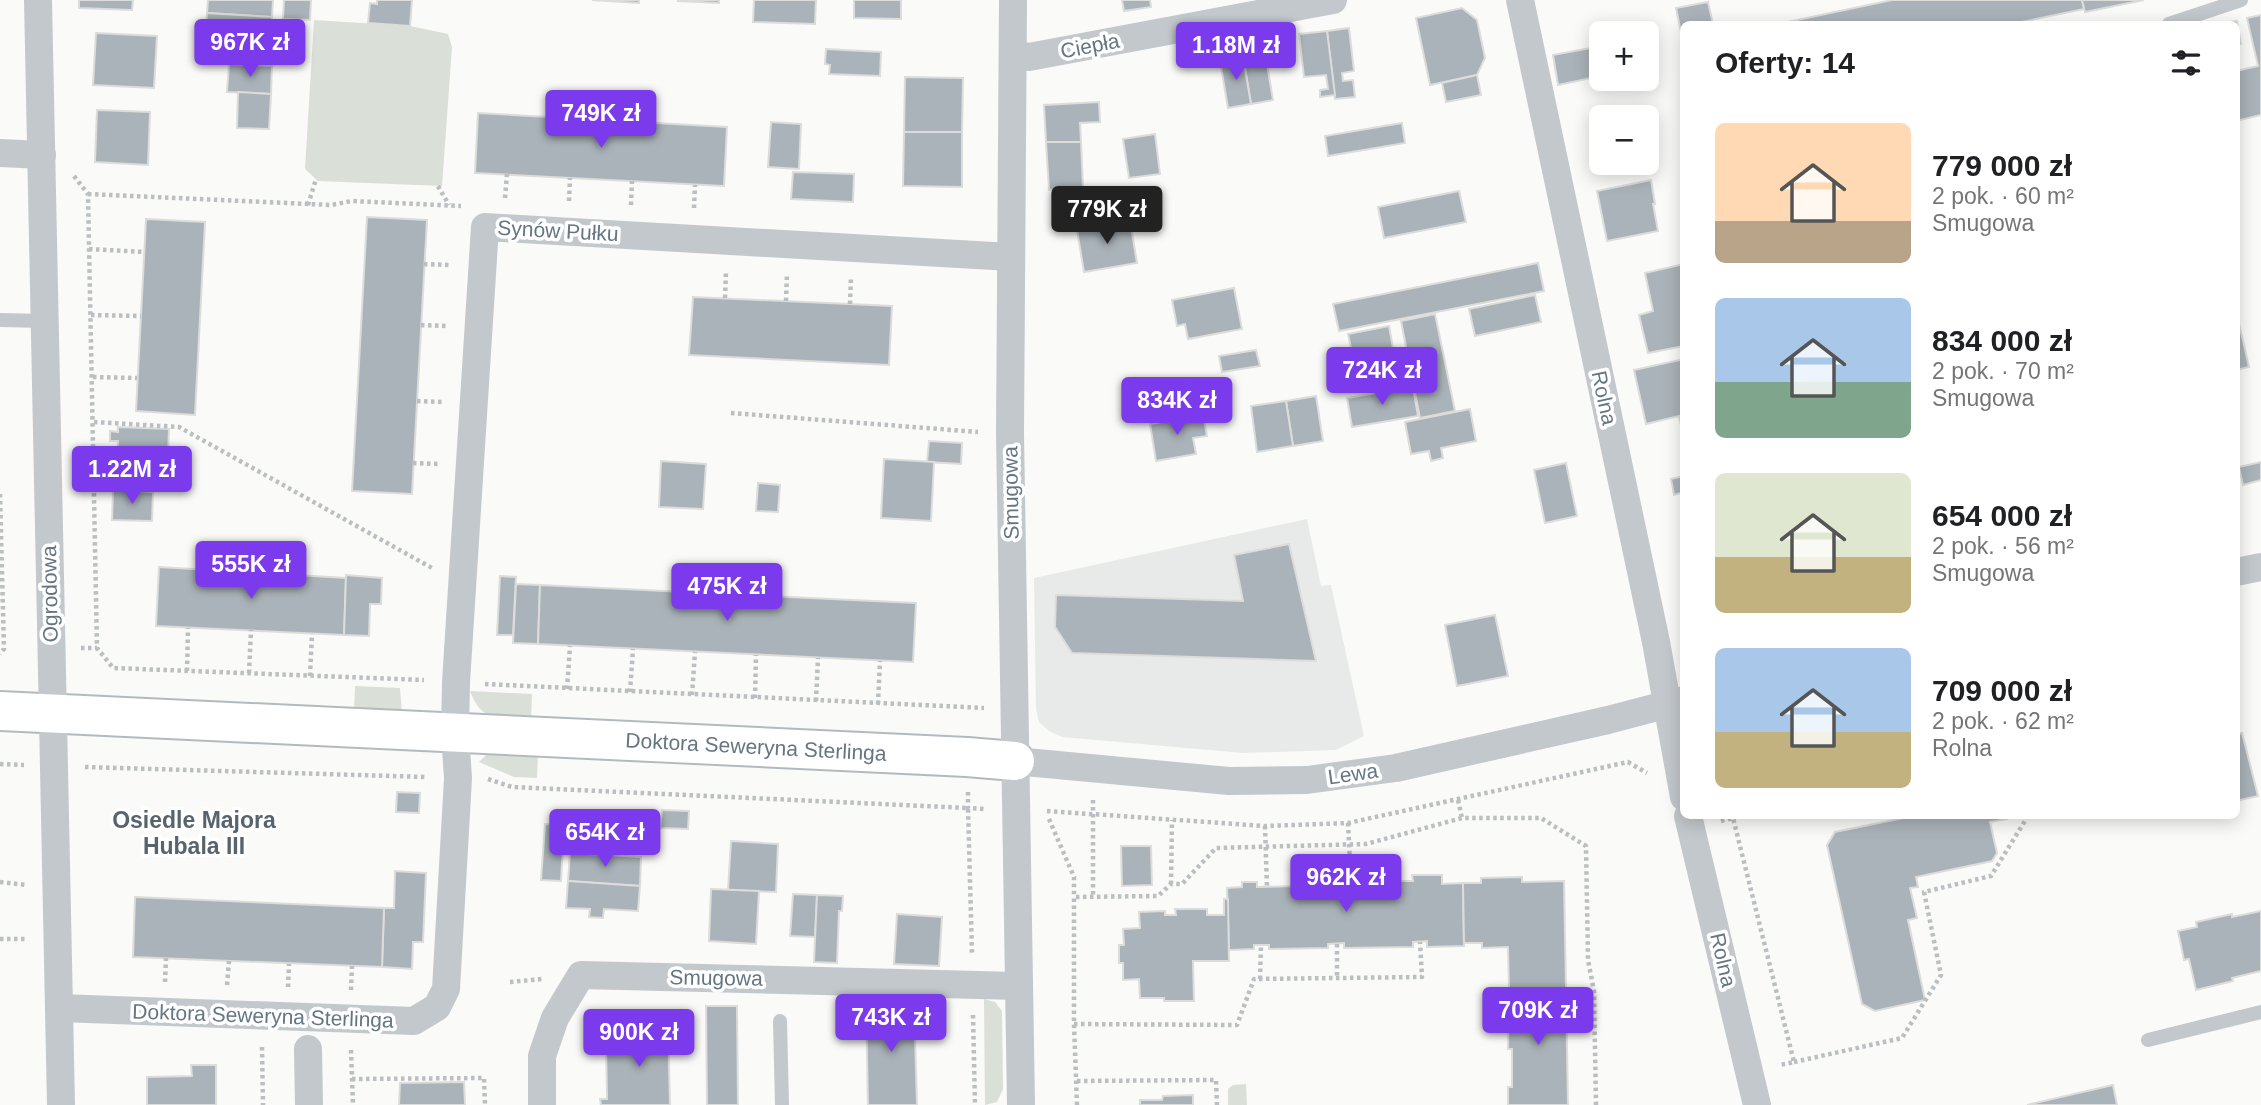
<!DOCTYPE html>
<html lang="pl">
<head>
<meta charset="utf-8">
<style>
	:root { --surface:#fff; --page:#f6f6f6; --text:#202124; --muted:#757577; --accent:#7c3aed }
	body { margin:0; font-family:Helvetica,sans-serif; background:var(--page); color:var(--text); height:100vh; display:flex; flex-direction:column; font-size:26px; white-space:nowrap }
	* { box-sizing:border-box; margin:0 }
	p { font-size:23px; color:var(--muted) }
	.icon { flex:none; width:38px; height:38px; fill:none; stroke:currentColor; stroke-width:2; stroke-linecap:round; stroke-linejoin:round }
	.map { position:relative; flex:1; overflow:hidden }
	.sheet { position:absolute; left:1680px; top:21px; width:560px; height:798px; display:flex; flex-direction:column; background:var(--surface); border-radius:10px; box-shadow:0 4px 18px #0003 }
	.sheet>* { flex:none }
	.controls { position:absolute; left:1589px; top:21px; display:grid; gap:14px }
	.controls a { display:grid; place-items:center; width:70px; height:70px; border-radius:10px; background:var(--surface); box-shadow:0 4px 18px #0003; font-size:35px }
	.price { position:absolute; translate:-50% -60px; padding:0 16px; border-radius:7px; background:var(--accent); color:#fff; font-size:23px; line-height:46px; filter:drop-shadow(0 2px 4px #0008) }
	.price::after { content:''; position:absolute; left:50%; top:42px; width:21px; height:16px; margin-left:-10px; background:inherit; clip-path:polygon(0 0,100% 0,50% 100%) }
	.price.on { background:#222; color:#fff }
	ul { padding:0; list-style:none }
	li { display:flex; align-items:center; gap:21px; height:175px; padding:0 35px }
	li span { display:grid; place-items:center; flex:none; width:196px; height:140px; border-radius:10px; color:#555 }
	li>.icon { margin-inline-start:auto }
	span .icon { width:84px; height:84px; fill:#fffc; stroke-width:1 }
	li b { font-size:30px }
	h2 { display:flex; justify-content:space-between; align-items:center; height:84px; padding:0 35px; font-size:30px }
	.map>svg:first-child { display:block }
</style>
</head>
<body>
<div class="map">
<svg width="2261" height="1105" viewBox="0 0 2261 1105">
	<rect width="100%" height="100%" fill="#fafaf8"/>
	<path fill="#e8e9e9" d="M 1307,519 L 1321,586 L 1331,585 L 1364,736 L 1336,750 L 1243,753 L 1062,737 L 1049,731 L 1039,722 L 1036,709 L 1034,578 Z"/>
	<g fill="#dadfd7">
		<path d="M 314,20 L 410,26 L 448,34 L 452,47 L 442,186 L 318,181 L 305,169 Z"/>
		<path d="M 355,686 L 400,688 L 402,714 L 354,712 Z"/>
		<path d="M 470,691 L 532,694 L 531,720 C 502,718 482,724 470,691 Z"/>
		<path d="M 501,751 L 538,752 L 537,778 L 514,777 L 479,762 L 487,754 Z"/>
		<path d="M 984,999 L 995,1002 L 1002,1011 L 1003,1089 L 997,1102 L 985,1105 Z"/>
		<path d="M 1246,1084 L 1247,1105 L 1228,1105 L 1228,1089 L 1233,1085 Z"/>
	</g>
	<g fill="#aab3b9" stroke="#dcdcda" stroke-width="2">
		<path d="M 79,0 L 133,0 L 132,10 L 79,8 Z"/>
		<path d="M 208,0 L 273,0 L 272,17 L 207,13 Z"/>
		<path d="M 284,0 L 311,0 L 310,20 L 283,19 Z"/>
		<path d="M 377,0 L 412,0 L 410,26 L 368,23 L 370,3 L 377,4 Z"/>
		<path d="M 592,0 L 639,0 L 639,3 Z"/>
		<path d="M 678,0 L 719,0 L 719,3 L 678,1 Z"/>
		<path d="M 754,0 L 816,0 L 815,24 L 753,22 Z"/>
		<path d="M 854,0 L 901,0 L 901,19 L 854,18 Z"/>
		<path d="M 1122,0 L 1150,0 L 1151,7 L 1124,11 Z"/>
		<path d="M 1892,0 L 2082,0 L 2084,9 L 2012,24 L 1778,24 Z"/>
		<path d="M 2082,0 L 2144,0 L 2085,12 Z"/>
		<path d="M 1708,2 L 1713,24 L 1684,24 L 1683,43 L 1676,8 Z"/>
		<path d="M 1462,8 L 1477,20 L 1485,58 L 1477,75 L 1430,85 L 1416,18 Z"/>
		<path d="M 207,13 L 272,17 L 271,42 L 205,39 Z"/>
		<path d="M 2261,15 L 2261,115 L 2236,121 L 2236,71 L 2258,66 L 2247,18 Z"/>
		<path d="M 2237,21 L 2241,44 L 2236,44 L 2236,24 L 2217,24 Z"/>
		<path d="M 1349,28 L 1354,71 L 1342,73 L 1343,81 L 1353,80 L 1355,97 L 1335,99 L 1327,31 Z"/>
		<path d="M 1327,31 L 1335,95 L 1320,97 L 1320,90 L 1328,89 L 1326,75 L 1304,77 L 1299,34 Z"/>
		<path d="M 96,33 L 157,36 L 154,88 L 93,85 Z"/>
		<path d="M 1263,41 L 1273,100 L 1251,104 L 1241,44 Z"/>
		<path d="M 1601,46 L 1601,76 L 1558,85 L 1553,55 Z"/>
		<path d="M 826,49 L 881,52 L 880,76 L 829,74 L 830,65 L 825,64 Z"/>
		<path d="M 1243,57 L 1251,104 L 1228,108 L 1220,61 Z"/>
		<path d="M 229,64 L 272,66 L 271,94 L 227,92 Z"/>
		<path d="M 1477,75 L 1481,95 L 1446,102 L 1442,83 Z"/>
		<path d="M 905,77 L 963,78 L 962,132 L 904,132 Z"/>
		<path d="M 238,92 L 271,94 L 269,129 L 237,128 Z"/>
		<path d="M 1099,102 L 1100,122 L 1080,123 L 1081,142 L 1046,142 L 1044,105 Z"/>
		<path d="M 97,110 L 150,112 L 148,165 L 95,162 Z"/>
		<path d="M 478,113 L 727,127 L 724,186 L 475,173 Z"/>
		<path d="M 771,122 L 801,124 L 799,169 L 768,167 Z"/>
		<path d="M 1402,123 L 1405,143 L 1328,156 L 1325,136 Z"/>
		<path d="M 904,132 L 962,132 L 962,187 L 903,186 Z"/>
		<path d="M 1155,134 L 1160,174 L 1129,178 L 1123,139 Z"/>
		<path d="M 1046,142 L 1081,142 L 1083,188 L 1049,190 Z"/>
		<path d="M 793,172 L 854,174 L 853,202 L 791,199 Z"/>
		<path d="M 1651,180 L 1655,204 L 1653,204 L 1658,231 L 1607,241 L 1597,191 Z"/>
		<path d="M 1459,191 L 1466,222 L 1384,238 L 1378,207 Z"/>
		<path d="M 367,217 L 427,220 L 412,494 L 352,491 Z"/>
		<path d="M 146,219 L 205,222 L 195,415 L 136,411 Z"/>
		<path d="M 1130,221 L 1137,263 L 1084,272 L 1077,230 Z"/>
		<path d="M 1538,263 L 1544,291 L 1339,331 L 1333,304 Z"/>
		<path d="M 1684,264 L 1684,346 L 1648,353 L 1639,315 L 1653,311 L 1645,273 Z"/>
		<path d="M 1234,288 L 1242,329 L 1188,339 L 1185,324 L 1177,326 L 1172,300 Z"/>
		<path d="M 1535,295 L 1541,322 L 1475,336 L 1469,309 Z"/>
		<path d="M 693,297 L 892,306 L 889,365 L 689,355 Z"/>
		<path d="M 2236,310 L 2249,367 L 2236,370 Z"/>
		<path d="M 1435,314 L 1455,411 L 1420,418 L 1401,321 Z"/>
		<path d="M 1389,326 L 1394,354 L 1354,362 L 1348,334 Z"/>
		<path d="M 1256,350 L 1260,366 L 1222,372 L 1219,356 Z"/>
		<path d="M 1684,359 L 1684,424 L 1681,425 L 1679,416 L 1646,424 L 1634,370 Z"/>
		<path d="M 1185,378 L 1186,388 L 1198,386 L 1200,397 L 1189,400 L 1192,417 L 1152,424 L 1145,385 Z"/>
		<path d="M 1413,387 L 1418,416 L 1352,427 L 1347,398 Z"/>
		<path d="M 1316,396 L 1323,441 L 1293,446 L 1286,401 Z"/>
		<path d="M 1286,401 L 1293,446 L 1257,452 L 1251,406 Z"/>
		<path d="M 1470,409 L 1476,441 L 1441,448 L 1443,458 L 1431,461 L 1429,451 L 1411,454 L 1405,422 Z"/>
		<path d="M 1203,415 L 1207,436 L 1193,438 L 1196,454 L 1156,461 L 1150,424 Z"/>
		<path d="M 118,427 L 169,429 L 167,481 L 116,479 L 118,441 L 110,441 L 110,431 L 118,432 Z"/>
		<path d="M 929,441 L 962,443 L 961,464 L 927,462 Z"/>
		<path d="M 884,459 L 934,462 L 931,521 L 881,518 Z"/>
		<path d="M 661,461 L 706,464 L 703,509 L 659,507 Z"/>
		<path d="M 2261,462 L 2261,480 L 2243,485 L 2239,467 Z"/>
		<path d="M 1566,463 L 1577,516 L 1545,523 L 1534,470 Z"/>
		<path d="M 1684,476 L 1684,492 L 1674,495 L 1671,479 Z"/>
		<path d="M 758,483 L 780,485 L 778,512 L 756,511 Z"/>
		<path d="M 113,490 L 153,492 L 152,521 L 112,520 Z"/>
		<path d="M 1289,544 L 1316,661 L 1072,653 L 1055,627 L 1056,595 L 1243,601 L 1234,555 Z"/>
		<path d="M 159,567 L 346,578 L 344,635 L 156,626 Z"/>
		<path d="M 346,575 L 382,578 L 381,604 L 370,604 L 369,636 L 344,635 Z"/>
		<path d="M 500,576 L 516,577 L 513,635 L 497,635 Z"/>
		<path d="M 516,584 L 540,585 L 538,644 L 513,643 Z"/>
		<path d="M 540,585 L 916,603 L 913,662 L 538,644 Z"/>
		<path d="M 1495,615 L 1508,676 L 1457,686 L 1445,625 Z"/>
		<path d="M 2242,733 L 2258,796 L 2236,801 L 2236,734 Z"/>
		<path d="M 397,792 L 420,793 L 419,813 L 396,812 Z"/>
		<path d="M 662,810 L 689,811 L 688,829 L 660,828 Z"/>
		<path d="M 1913,816 L 2006,816 L 2007,819 L 1990,822 L 1997,853 L 1992,861 L 1916,877 L 1918,887 L 1910,888 L 1917,918 L 1908,920 L 1925,1000 L 1875,1011 L 1862,1004 L 1827,845 L 1835,832 Z"/>
		<path d="M 545,824 L 564,825 L 561,881 L 541,880 Z"/>
		<path d="M 731,841 L 778,844 L 776,892 L 728,890 Z"/>
		<path d="M 1121,846 L 1151,846 L 1152,885 L 1122,886 Z"/>
		<path d="M 570,853 L 641,857 L 640,886 L 568,881 Z"/>
		<path d="M 395,871 L 426,873 L 423,942 L 413,942 L 412,969 L 382,967 L 384,908 L 394,908 Z"/>
		<path d="M 1314,873 L 1341,873 L 1341,882 L 1358,882 L 1358,886 L 1398,885 L 1398,881 L 1413,881 L 1412,875 L 1442,875 L 1442,884 L 1463,883 L 1464,946 L 1427,947 L 1427,941 L 1413,942 L 1413,947 L 1344,948 L 1344,943 L 1328,944 L 1328,948 L 1269,949 L 1269,945 L 1254,945 L 1254,949 L 1229,950 L 1227,888 L 1242,887 L 1242,882 L 1257,882 L 1257,887 L 1297,886 L 1297,881 L 1313,881 Z"/>
		<path d="M 1522,877 L 1522,882 L 1564,881 L 1566,989 L 1509,990 L 1508,947 L 1482,948 L 1482,943 L 1464,943 L 1463,883 L 1481,883 L 1481,878 Z"/>
		<path d="M 568,881 L 640,886 L 638,911 L 604,909 L 603,918 L 589,917 L 590,909 L 566,908 Z"/>
		<path d="M 711,889 L 759,891 L 756,944 L 709,941 Z"/>
		<path d="M 793,894 L 817,895 L 815,937 L 790,936 Z"/>
		<path d="M 817,895 L 843,896 L 842,911 L 839,911 L 837,963 L 814,962 Z"/>
		<path d="M 135,897 L 384,908 L 382,967 L 133,957 Z"/>
		<path d="M 1224,899 L 1228,899 L 1229,961 L 1193,961 L 1194,1001 L 1164,1001 L 1164,998 L 1140,998 L 1139,979 L 1123,980 L 1123,963 L 1119,963 L 1119,945 L 1124,945 L 1123,929 L 1140,928 L 1139,912 L 1165,911 L 1165,915 L 1176,915 L 1175,909 L 1207,909 L 1207,915 L 1224,915 Z"/>
		<path d="M 2261,911 L 2261,971 L 2232,978 L 2233,981 L 2196,990 L 2189,959 L 2184,960 L 2178,931 L 2197,927 L 2196,922 L 2232,914 L 2232,917 Z"/>
		<path d="M 897,914 L 942,917 L 939,966 L 894,964 Z"/>
		<path d="M 1566,989 L 1568,1105 L 1508,1105 L 1508,1087 L 1512,1087 L 1512,1049 L 1508,1049 L 1509,990 Z"/>
		<path d="M 866,1003 L 914,1003 L 917,1105 L 868,1105 Z"/>
		<path d="M 706,1006 L 737,1006 L 738,1105 L 707,1105 Z"/>
		<path d="M 637,1026 L 668,1026 L 670,1105 L 601,1105 L 600,1099 L 607,1099 L 606,1042 L 637,1041 Z"/>
		<path d="M 191,1065 L 216,1065 L 216,1105 L 147,1105 L 147,1077 L 192,1076 Z"/>
		<path d="M 464,1082 L 465,1105 L 399,1105 L 400,1083 Z"/>
		<path d="M 2113,1085 L 2117,1105 L 2027,1105 Z"/>
		<path d="M 1193,1095 L 1193,1105 L 1140,1105 L 1140,1100 L 1162,1100 L 1163,1096 Z"/>
	</g>
	<g fill="none" stroke-linecap="round" stroke-linejoin="round">
		<defs>
			<path id="secondary" d="M 0,711 L 967,757 L 1015,761"/>
		</defs>
		<use href="#secondary" stroke="#b3babf" stroke-width="42"/>
		<g stroke="#bbbfc2" stroke-width="4.5" stroke-dasharray="3.5 3.5" stroke-linecap="butt">
			<path d="M 74,176 L 88,194 L 97,648 L 113,668 L 424,680"/>
			<path d="M 438,186 L 449,205"/>
			<path d="M 88,194 L 331,205 L 352,201 L 461,206"/>
			<path d="M 505,198 L 507,174"/>
			<path d="M 569,201 L 570,178"/>
			<path d="M 308,205 L 316,179"/>
			<path d="M 631,205 L 632,181"/>
			<path d="M 694,208 L 695,185"/>
			<path d="M 89,249 L 144,252"/>
			<path d="M 424,264 L 451,265"/>
			<path d="M 725,298 L 726,271"/>
			<path d="M 786,301 L 787,274"/>
			<path d="M 850,304 L 851,277"/>
			<path d="M 91,315 L 141,316"/>
			<path d="M 421,325 L 448,326"/>
			<path d="M 93,377 L 137,378"/>
			<path d="M 417,401 L 444,402"/>
			<path d="M 731,413 L 978,432"/>
			<path d="M 94,422 L 179,427 L 432,568"/>
			<path d="M 413,463 L 440,464"/>
			<path d="M 0,494 L 4,649 L 0,654"/>
			<path d="M 81,648 L 97,648"/>
			<path d="M 187,671 L 188,628"/>
			<path d="M 249,673 L 251,630"/>
			<path d="M 310,676 L 312,634"/>
			<path d="M 485,684 L 984,708"/>
			<path d="M 567,689 L 570,646"/>
			<path d="M 630,692 L 633,649"/>
			<path d="M 692,695 L 695,652"/>
			<path d="M 755,698 L 756,655"/>
			<path d="M 816,701 L 818,658"/>
			<path d="M 878,704 L 880,661"/>
			<path d="M 0,764 L 24,765"/>
			<path d="M 85,767 L 426,777"/>
			<path d="M 488,779 L 512,787 L 968,808 L 972,954"/>
			<path d="M 968,792 L 968,808 L 985,809"/>
			<path d="M 1093,800 L 1093,897"/>
			<path d="M 1458,800 L 1462,818"/>
			<path d="M 1047,811 L 1265,826 L 1348,823 L 1628,762 L 1647,773"/>
			<path d="M 1049,819 L 1074,877 L 1074,897"/>
			<path d="M 1721,821 L 1733,818 L 1794,1062 L 1780,1065"/>
			<path d="M 1348,823 L 1351,882"/>
			<path d="M 1265,826 L 1267,887"/>
			<path d="M 0,882 L 27,885"/>
			<path d="M 1171,884 L 1172,820"/>
			<path d="M 0,939 L 27,939"/>
			<path d="M 1337,944 L 1337,978"/>
			<path d="M 1260,979 L 1261,945"/>
			<path d="M 165,982 L 166,958"/>
			<path d="M 510,982 L 542,979"/>
			<path d="M 227,985 L 229,961"/>
			<path d="M 288,987 L 289,964"/>
			<path d="M 351,990 L 352,966"/>
			<path d="M 973,1015 L 975,1105"/>
			<path d="M 1074,1024 L 1237,1025 L 1254,979 L 1422,977 L 1420,942"/>
			<path d="M 262,1047 L 263,1105"/>
			<path d="M 351,1050 L 353,1105"/>
			<path d="M 1794,1062 L 1902,1038 L 1941,975 L 1924,892 L 1991,876 L 2028,816"/>
			<path d="M 352,1079 L 484,1078 L 485,1105"/>
			<path d="M 1077,1081 L 1216,1080 L 1217,1105"/>
			<path d="M 1077,1105 L 1074,1024 L 1074,897 L 1158,896 L 1171,884 L 1182,884 L 1216,848 L 1366,844 L 1462,818 L 1541,818 L 1586,846 L 1588,960 L 1594,991 L 1596,1105"/>
		</g>
		<g stroke="#c3c8cc" stroke-width="14">
			<path d="M 2169,24 L 2241,0"/>
			<path d="M 0,320 L 44,321"/>
			<path d="M 780,1021 L 782,1105"/>
			<path d="M 2148,1040 L 2261,1012"/>
		</g>
		<g stroke="#c3c8cc" stroke-width="28">
			<path d="M 38,0 L 61,1105"/>
			<path d="M 1013,0 L 1010,433 L 1021,1105"/>
			<path d="M 1520,0 L 1656,642 L 1684,797"/>
			<path d="M 1013,54 L 1029,57 L 1333,0"/>
			<path d="M 0,153 L 42,155"/>
			<path d="M 2236,572 L 2261,567"/>
			<path d="M 1015,761 L 1229,781 L 1307,780 L 1396,768 L 1608,720 L 1684,700"/>
			<path d="M 1688,816 L 1757,1105"/>
			<path d="M 60,1008 L 414,1021 L 437,1007 L 446,989 L 458,778 L 455,733 L 456,682 L 485,227 L 1011,257"/>
			<path d="M 308,1049 L 309,1105"/>
			<path d="M 542,1105 L 542,1056 L 555,1018 L 581,975 L 1019,986"/>
		</g>
		<use href="#secondary" stroke="#fff" stroke-width="38"/>
	</g>
	<g text-anchor="middle" stroke-width="7" stroke-linejoin="round" paint-order="stroke">
		<g font-size="21" fill="#657683" stroke="#fff">
			<text transform="translate(1090 46) rotate(-11)" y="7">Ciepła</text>
			<text transform="translate(558 231) rotate(3)" y="7">Synów Pułku</text>
			<text transform="translate(1604 398) rotate(78)" y="7">Rolna</text>
			<text transform="translate(1011 493) rotate(-91)" y="7">Smugowa</text>
			<text transform="translate(50 594) rotate(-91)" y="7">Ogrodowa</text>
			<text transform="translate(756 747) rotate(3)" y="7">Doktora Seweryna Sterlinga</text>
			<text transform="translate(1353 774) rotate(-8)" y="7">Lewa</text>
			<text transform="translate(1723 960) rotate(77)" y="7">Rolna</text>
			<text transform="translate(716 978) rotate(1)" y="7">Smugowa</text>
			<text transform="translate(263 1016) rotate(2)" y="7">Doktora Seweryna Sterlinga</text>
		</g>
		<g font-size="23" font-weight="bold" fill="#57646e" stroke="#fff">
			<text x="194" y="828">Osiedle Majora<tspan x="194" dy="26">Hubala III</tspan></text>
		</g>
	</g>
</svg>
<div class="controls">
<a>+</a>
<a>−</a>
</div>
<b class="price" style="left:250px;top:79px">967K zł</b>
<b class="price" style="left:1236px;top:82px">1.18M zł</b>
<b class="price" style="left:601px;top:150px">749K zł</b>
<b class="price on" style="left:1107px;top:246px">779K zł</b>
<b class="price" style="left:1382px;top:407px">724K zł</b>
<b class="price" style="left:1177px;top:437px">834K zł</b>
<b class="price" style="left:132px;top:506px">1.22M zł</b>
<b class="price" style="left:251px;top:601px">555K zł</b>
<b class="price" style="left:727px;top:623px">475K zł</b>
<b class="price" style="left:605px;top:869px">654K zł</b>
<b class="price" style="left:1346px;top:914px">962K zł</b>
<b class="price" style="left:1538px;top:1047px">709K zł</b>
<b class="price" style="left:891px;top:1054px">743K zł</b>
<b class="price" style="left:639px;top:1069px">900K zł</b>
<section class="sheet">
<h2>Oferty: 14<svg class="icon" aria-label="filters" viewBox="0 0 24 24"><path d="M4 7h16M4 17h16"/><circle cx="9" cy="7" r="2"/><circle cx="15" cy="17" r="2"/></svg></h2>
<ul>
<li><span style="background:linear-gradient(#ffd9b3 70%,#b9a48a 0)"><svg class="icon" aria-label="home" viewBox="0 0 24 24"><path d="M3 11l9-7 9 7M6 9v11h12V9"/></svg></span><div><b>779 000 zł</b><p>2 pok. · 60 m²</p><p>Smugowa</p></div></li>
<li><span style="background:linear-gradient(#a9c7e8 60%,#7fa58c 0)"><svg class="icon" aria-label="home" viewBox="0 0 24 24"><path d="M3 11l9-7 9 7M6 9v11h12V9"/></svg></span><div><b>834 000 zł</b><p>2 pok. · 70 m²</p><p>Smugowa</p></div></li>
<li><span style="background:linear-gradient(#dfe7d0 60%,#c2b280 0)"><svg class="icon" aria-label="home" viewBox="0 0 24 24"><path d="M3 11l9-7 9 7M6 9v11h12V9"/></svg></span><div><b>654 000 zł</b><p>2 pok. · 56 m²</p><p>Smugowa</p></div></li>
<li><span style="background:linear-gradient(#a9c7e8 60%,#c2b280 0)"><svg class="icon" aria-label="home" viewBox="0 0 24 24"><path d="M3 11l9-7 9 7M6 9v11h12V9"/></svg></span><div><b>709 000 zł</b><p>2 pok. · 62 m²</p><p>Rolna</p></div></li>
</ul>
</section>
</div>
</body>
</html>
